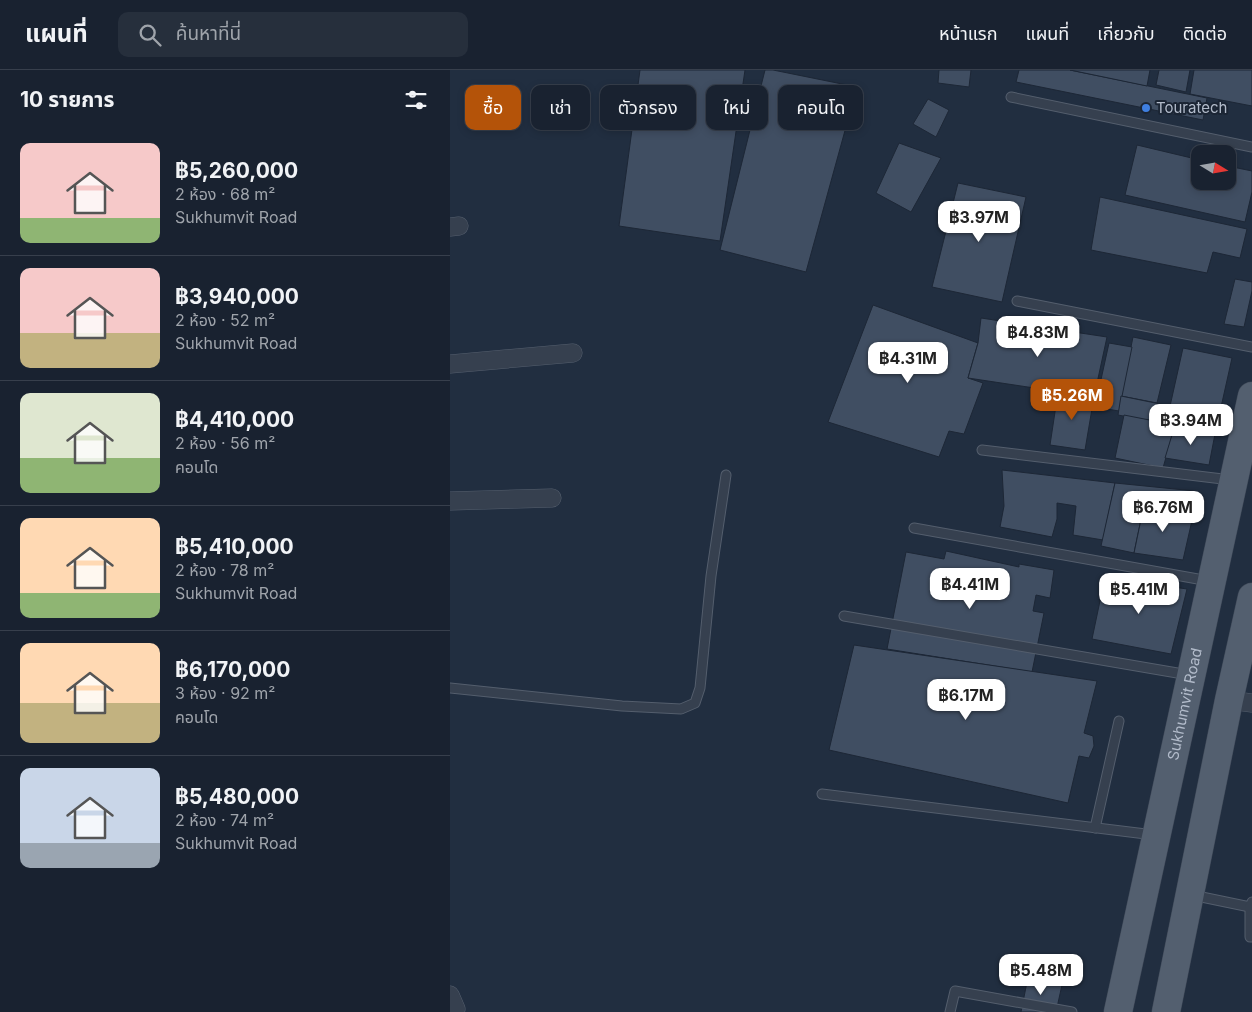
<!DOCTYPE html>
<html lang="th">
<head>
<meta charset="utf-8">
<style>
	:root { --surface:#192230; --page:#262f3c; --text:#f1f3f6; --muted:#9fa4ab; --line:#373f4c; --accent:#b45309 }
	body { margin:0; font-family:Inter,"Noto Sans Thai",sans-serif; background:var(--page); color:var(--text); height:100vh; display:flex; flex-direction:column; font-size:19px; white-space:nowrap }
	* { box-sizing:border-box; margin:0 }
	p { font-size:16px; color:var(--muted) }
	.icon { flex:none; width:28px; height:28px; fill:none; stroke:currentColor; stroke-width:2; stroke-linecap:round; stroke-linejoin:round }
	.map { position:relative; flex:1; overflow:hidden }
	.drawer { display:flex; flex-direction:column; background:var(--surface); width:450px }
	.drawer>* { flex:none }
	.banner { position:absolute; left:15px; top:15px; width:475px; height:45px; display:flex; gap:10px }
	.needle { width:32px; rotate:101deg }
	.buttons { position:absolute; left:741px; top:75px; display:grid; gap:10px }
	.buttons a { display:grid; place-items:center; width:45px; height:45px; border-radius:10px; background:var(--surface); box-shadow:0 2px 8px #0003,0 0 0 1px var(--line); font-size:25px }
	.price { position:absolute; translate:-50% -42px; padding:0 11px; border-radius:10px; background:#fff; color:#222; font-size:16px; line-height:32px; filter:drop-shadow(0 1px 2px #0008) }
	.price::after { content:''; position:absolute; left:50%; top:30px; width:15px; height:11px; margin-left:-8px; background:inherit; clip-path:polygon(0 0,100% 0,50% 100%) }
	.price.selected { background:var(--accent); color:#fff }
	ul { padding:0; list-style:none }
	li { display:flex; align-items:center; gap:15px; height:125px; padding:0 20px }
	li+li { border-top:1px solid var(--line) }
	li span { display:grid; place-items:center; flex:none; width:140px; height:100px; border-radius:10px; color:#555 }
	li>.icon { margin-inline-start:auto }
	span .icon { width:60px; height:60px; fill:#fffc; stroke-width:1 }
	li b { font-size:21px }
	h2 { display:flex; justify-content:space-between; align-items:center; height:60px; padding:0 20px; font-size:21px }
	.chip { padding:0 18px; border-radius:10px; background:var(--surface); box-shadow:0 2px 8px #0003,0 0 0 1px var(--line); font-size:18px; line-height:45px }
	.chip.selected { background:var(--accent); color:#fff }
	header { display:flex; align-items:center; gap:30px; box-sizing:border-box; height:70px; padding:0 25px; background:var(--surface); border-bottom:1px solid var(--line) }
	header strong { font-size:24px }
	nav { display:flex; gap:28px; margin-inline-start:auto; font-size:18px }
	.search { width:350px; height:45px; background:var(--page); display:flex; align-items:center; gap:12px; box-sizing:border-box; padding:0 18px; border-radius:10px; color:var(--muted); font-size:19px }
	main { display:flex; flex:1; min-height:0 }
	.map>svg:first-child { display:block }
</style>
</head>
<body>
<header>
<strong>แผนที่</strong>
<div class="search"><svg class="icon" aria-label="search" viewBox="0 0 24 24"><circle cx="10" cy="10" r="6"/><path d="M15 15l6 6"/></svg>ค้นหาที่นี่</div>
<nav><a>หน้าแรก</a><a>แผนที่</a><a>เกี่ยวกับ</a><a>ติดต่อ</a></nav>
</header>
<main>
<section class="drawer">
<h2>10 รายการ<svg class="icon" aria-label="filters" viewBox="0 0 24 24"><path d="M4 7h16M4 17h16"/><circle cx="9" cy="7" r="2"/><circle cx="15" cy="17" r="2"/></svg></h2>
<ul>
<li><span style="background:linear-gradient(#f6c9c9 75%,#8fb573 0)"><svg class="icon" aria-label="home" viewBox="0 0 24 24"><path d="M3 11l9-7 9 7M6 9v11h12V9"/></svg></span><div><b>฿5,260,000</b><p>2 ห้อง · 68 m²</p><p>Sukhumvit Road</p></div></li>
<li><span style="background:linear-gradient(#f6c9c9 65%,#c2b280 0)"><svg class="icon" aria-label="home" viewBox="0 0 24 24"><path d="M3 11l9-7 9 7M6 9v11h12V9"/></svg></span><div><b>฿3,940,000</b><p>2 ห้อง · 52 m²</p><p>Sukhumvit Road</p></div></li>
<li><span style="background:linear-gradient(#dfe7d0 65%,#8fb573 0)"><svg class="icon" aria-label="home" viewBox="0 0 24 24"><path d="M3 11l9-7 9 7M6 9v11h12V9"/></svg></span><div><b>฿4,410,000</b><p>2 ห้อง · 56 m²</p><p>คอนโด</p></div></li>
<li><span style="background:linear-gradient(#ffd9b3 75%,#8fb573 0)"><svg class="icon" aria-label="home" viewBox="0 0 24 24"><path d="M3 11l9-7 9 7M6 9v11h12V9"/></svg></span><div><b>฿5,410,000</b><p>2 ห้อง · 78 m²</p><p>Sukhumvit Road</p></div></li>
<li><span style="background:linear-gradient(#ffd9b3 60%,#c2b280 0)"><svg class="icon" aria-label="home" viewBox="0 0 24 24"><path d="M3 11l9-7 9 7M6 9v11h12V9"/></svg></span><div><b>฿6,170,000</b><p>3 ห้อง · 92 m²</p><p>คอนโด</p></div></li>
<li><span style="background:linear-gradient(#c9d6e8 75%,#9aa5b1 0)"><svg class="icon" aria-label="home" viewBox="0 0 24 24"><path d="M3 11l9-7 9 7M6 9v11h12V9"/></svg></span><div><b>฿5,480,000</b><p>2 ห้อง · 74 m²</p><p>Sukhumvit Road</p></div></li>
</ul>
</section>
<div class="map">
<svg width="802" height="942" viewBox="0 0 802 942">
	<rect width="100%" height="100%" fill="#212e40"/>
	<g fill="#404e62" stroke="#1d2736">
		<path d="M 190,0 L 295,0 L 270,171 L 169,156 Z"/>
		<path d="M 315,0 L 323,0 L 407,17 L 356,202 L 270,180 Z"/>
		<path d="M 489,0 L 521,0 L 519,17 L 488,13 Z"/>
		<path d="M 569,0 L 620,0 L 757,28 L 753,50 L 566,12 Z"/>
		<path d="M 620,0 L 700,0 L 697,16 Z"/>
		<path d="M 709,0 L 740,0 L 736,22 L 706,15 Z"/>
		<path d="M 744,0 L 802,0 L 802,36 L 740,24 Z"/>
		<path d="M 478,29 L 499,40 L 486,67 L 463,54 Z"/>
		<path d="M 449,73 L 491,88 L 461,142 L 426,123 Z"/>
		<path d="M 687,75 L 750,90 L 750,111 L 778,111 L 778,96 L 802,101 L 802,122 L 795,152 L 675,125 Z"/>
		<path d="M 508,113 L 576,127 L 552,232 L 482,217 Z"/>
		<path d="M 650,127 L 797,159 L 790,188 L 763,182 L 757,203 L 641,180 Z"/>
		<path d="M 785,209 L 802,212 L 802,221 L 794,257 L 774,254 Z"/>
		<path d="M 423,235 L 528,273 L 518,308 L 533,313 L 514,364 L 499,361 L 489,387 L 378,352 Z"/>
		<path d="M 531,248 L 657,267 L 644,327 L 518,308 L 528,273 Z"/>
		<path d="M 683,267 L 721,275 L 707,333 L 671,326 Z"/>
		<path d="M 659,273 L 682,277 L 669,341 L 645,337 Z"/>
		<path d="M 733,278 L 782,288 L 765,364 L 716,354 Z"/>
		<path d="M 608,322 L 644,327 L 635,380 L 600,375 Z"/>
		<path d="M 671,326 L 720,336 L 716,354 L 668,345 Z"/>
		<path d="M 674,345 L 725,355 L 713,398 L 665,388 Z"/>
		<path d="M 725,355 L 765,364 L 759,395 L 715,388 Z"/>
		<path d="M 552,400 L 665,413 L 653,470 L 623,465 L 626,436 L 607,433 L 607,449 L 602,467 L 550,457 L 554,436 Z"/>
		<path d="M 665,413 L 745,421 L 739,445 L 694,435 L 684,483 L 651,476 Z"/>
		<path d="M 694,435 L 743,446 L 733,490 L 684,483 Z"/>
		<path d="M 496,481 L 569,497 L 569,494 L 604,500 L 600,528 L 586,525 L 583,541 L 594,543 L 582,602 L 437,579 L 456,482 L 494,489 Z"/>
		<path d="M 655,507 L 737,519 L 721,584 L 642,569 Z"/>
		<path d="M 404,575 L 647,611 L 634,663 L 643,666 L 644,676 L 639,688 L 629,686 L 618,733 L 379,680 Z"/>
		<path d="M 578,907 L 612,915 L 606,942 L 571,942 Z"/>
	</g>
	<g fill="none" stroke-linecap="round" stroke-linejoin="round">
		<defs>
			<g id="service">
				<path d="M 561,27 L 802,77"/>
				<path d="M 567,231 L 802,277"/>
				<path d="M 532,380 L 781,410"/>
				<path d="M 464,458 L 759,511"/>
				<path d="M 394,546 L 739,605"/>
				<path d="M 0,618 L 172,636 L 231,639 L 245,633 L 250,618 L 261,506 L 276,405"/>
				<path d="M 372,724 L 704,765"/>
				<path d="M 645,758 L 669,651"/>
				<path d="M 742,825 L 800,837"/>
				<path d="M 802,832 L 800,837 L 800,867 L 802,867"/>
				<path d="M 500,942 L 505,921 L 622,942"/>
			</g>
			<g id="minor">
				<path d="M 0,157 L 9,156"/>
				<path d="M 0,294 L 123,283"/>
				<path d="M 0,431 L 102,428"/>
				<path d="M 779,630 L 802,633"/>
				<path d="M 0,925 L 6,939"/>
			</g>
			<g id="primary">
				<path id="s1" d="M 668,942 L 802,326"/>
				<path d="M 716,942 L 779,630 L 802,527"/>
			</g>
		</defs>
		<use href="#service" stroke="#545e6d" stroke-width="11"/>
		<use href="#minor" stroke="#545e6d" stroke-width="19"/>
		<use href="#primary" stroke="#3f4958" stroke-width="29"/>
		<use href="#service" stroke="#36404f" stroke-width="9"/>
		<use href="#minor" stroke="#36404f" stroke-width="18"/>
		<use href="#primary" stroke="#535f6f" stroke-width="28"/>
	</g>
	<circle fill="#3f7fe0" stroke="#1b2534" stroke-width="2" cx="696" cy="38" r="5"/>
	<g text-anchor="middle" stroke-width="4" stroke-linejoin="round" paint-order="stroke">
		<g font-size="15" fill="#b2bbca" stroke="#1b2534" text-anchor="start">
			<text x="706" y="43">Touratech</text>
		</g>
		<g font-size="15" fill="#b2bbca" stroke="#1b2534">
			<text dy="5" stroke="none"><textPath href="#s1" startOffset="315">Sukhumvit Road</textPath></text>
		</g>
	</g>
</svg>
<div class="buttons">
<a><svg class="needle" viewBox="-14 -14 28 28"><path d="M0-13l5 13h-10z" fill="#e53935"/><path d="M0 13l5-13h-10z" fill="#9fa4ab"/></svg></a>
</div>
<b class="price" style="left:529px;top:173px">฿3.97M</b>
<b class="price" style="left:588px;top:288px">฿4.83M</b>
<b class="price" style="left:458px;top:314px">฿4.31M</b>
<b class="price selected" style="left:622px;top:351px">฿5.26M</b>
<b class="price" style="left:741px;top:376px">฿3.94M</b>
<b class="price" style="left:713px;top:463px">฿6.76M</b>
<b class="price" style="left:520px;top:540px">฿4.41M</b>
<b class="price" style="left:689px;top:545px">฿5.41M</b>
<b class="price" style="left:516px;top:651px">฿6.17M</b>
<b class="price" style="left:591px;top:926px">฿5.48M</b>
<div class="banner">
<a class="chip selected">ซื้อ</a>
<a class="chip">เช่า</a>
<a class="chip">ตัวกรอง</a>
<a class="chip">ใหม่</a>
<a class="chip">คอนโด</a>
</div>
</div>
</main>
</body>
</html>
